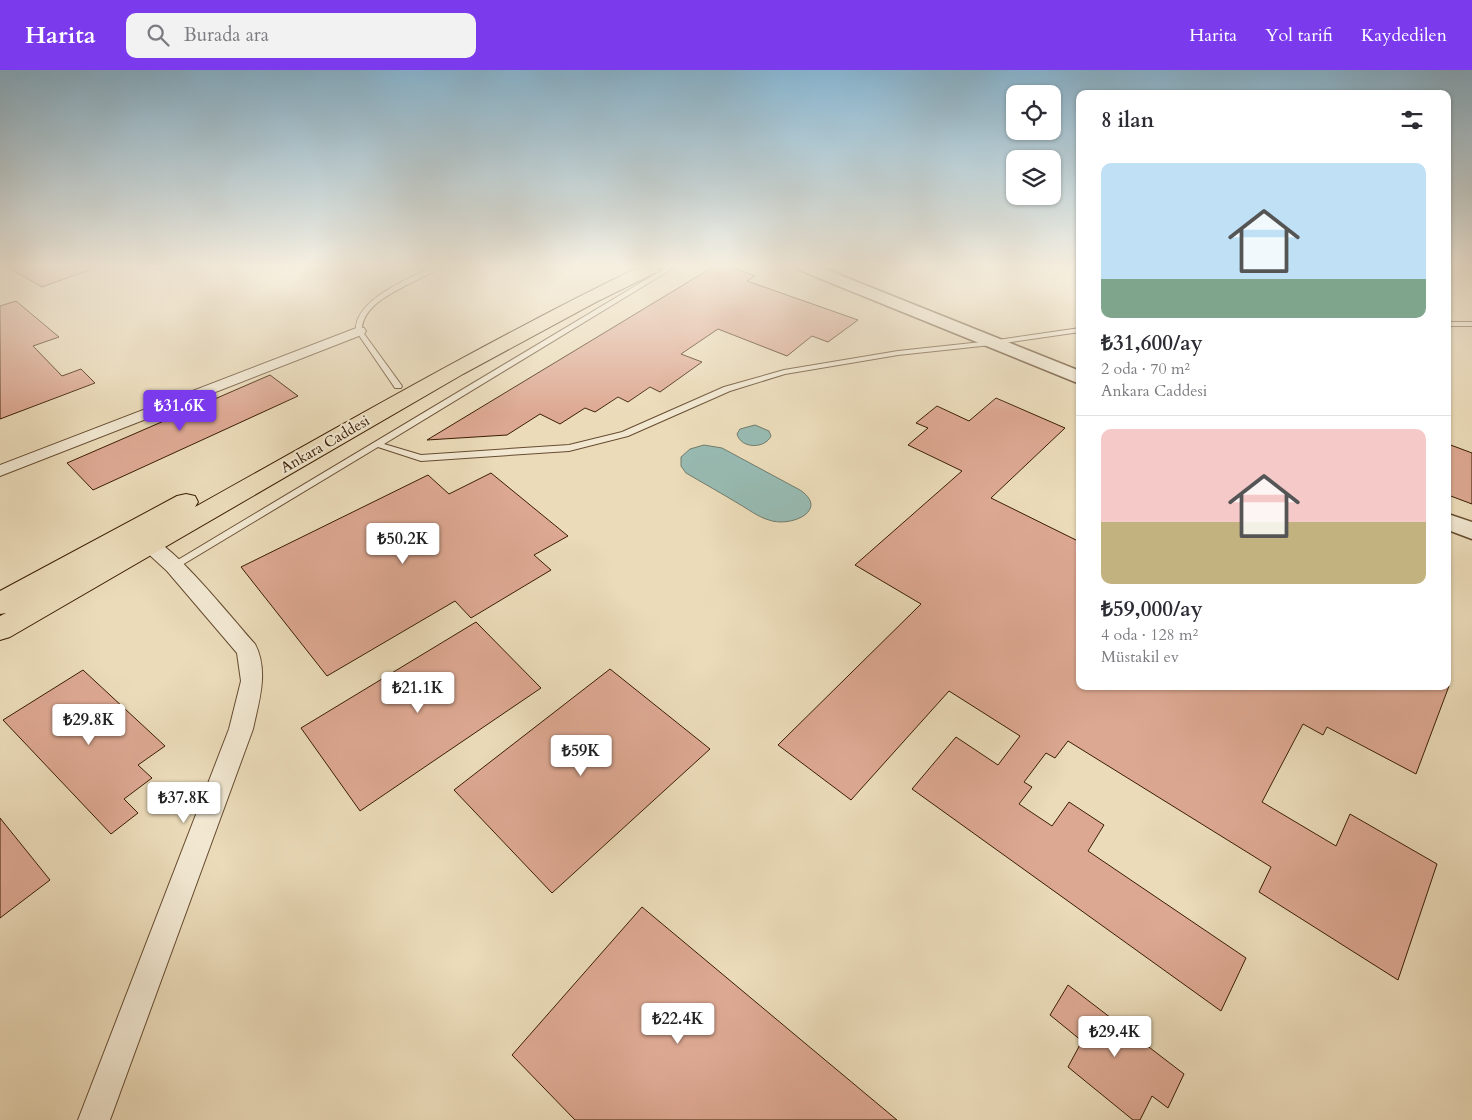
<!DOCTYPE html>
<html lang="tr">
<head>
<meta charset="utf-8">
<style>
	:root { --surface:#fff; --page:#f2f2f3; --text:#2b2b33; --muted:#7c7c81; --line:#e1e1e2; --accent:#7c3aed }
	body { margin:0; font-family:Cardo,serif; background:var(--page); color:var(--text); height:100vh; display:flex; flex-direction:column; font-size:19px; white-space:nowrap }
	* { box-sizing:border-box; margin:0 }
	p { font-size:16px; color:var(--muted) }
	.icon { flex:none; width:28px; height:28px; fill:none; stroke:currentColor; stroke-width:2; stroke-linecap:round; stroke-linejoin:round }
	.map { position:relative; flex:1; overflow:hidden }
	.details { position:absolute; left:1076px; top:20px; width:375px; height:600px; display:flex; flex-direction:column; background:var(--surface); border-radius:10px; box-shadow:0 1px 4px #0004 }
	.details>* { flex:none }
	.fabs { position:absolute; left:1006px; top:15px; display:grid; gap:10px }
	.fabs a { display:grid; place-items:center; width:55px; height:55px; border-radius:10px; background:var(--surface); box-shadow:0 1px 4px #0004; font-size:25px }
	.price { position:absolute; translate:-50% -42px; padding:0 11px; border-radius:5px; background:#fff; color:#222; font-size:16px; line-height:32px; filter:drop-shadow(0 1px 2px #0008) }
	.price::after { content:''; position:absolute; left:50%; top:30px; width:15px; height:11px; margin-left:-8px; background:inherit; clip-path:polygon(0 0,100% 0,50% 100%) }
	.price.selected { background:var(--accent); color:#fff }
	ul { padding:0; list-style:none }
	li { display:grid; align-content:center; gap:10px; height:265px; padding:0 25px }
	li+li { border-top:1px solid var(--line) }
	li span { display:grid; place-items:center; height:155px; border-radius:10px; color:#555 }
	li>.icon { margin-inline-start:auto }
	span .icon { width:90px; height:90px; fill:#fffc; stroke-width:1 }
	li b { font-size:21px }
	h2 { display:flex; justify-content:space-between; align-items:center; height:60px; padding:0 25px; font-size:21px }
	header { display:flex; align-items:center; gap:30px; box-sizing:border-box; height:70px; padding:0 25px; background:var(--accent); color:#fff }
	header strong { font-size:24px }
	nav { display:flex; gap:28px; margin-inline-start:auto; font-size:18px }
	.search { width:350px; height:45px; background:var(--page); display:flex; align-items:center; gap:12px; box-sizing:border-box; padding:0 18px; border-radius:10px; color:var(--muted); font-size:19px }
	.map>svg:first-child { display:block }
</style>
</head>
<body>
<header>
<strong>Harita</strong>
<div class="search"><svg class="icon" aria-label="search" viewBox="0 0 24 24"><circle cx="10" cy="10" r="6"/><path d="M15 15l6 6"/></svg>Burada ara</div>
<nav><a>Harita</a><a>Yol tarifi</a><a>Kaydedilen</a></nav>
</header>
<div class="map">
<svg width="1472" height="1050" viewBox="0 0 1472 1050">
	<rect width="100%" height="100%" fill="#ebdbb9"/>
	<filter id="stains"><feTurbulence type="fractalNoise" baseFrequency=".004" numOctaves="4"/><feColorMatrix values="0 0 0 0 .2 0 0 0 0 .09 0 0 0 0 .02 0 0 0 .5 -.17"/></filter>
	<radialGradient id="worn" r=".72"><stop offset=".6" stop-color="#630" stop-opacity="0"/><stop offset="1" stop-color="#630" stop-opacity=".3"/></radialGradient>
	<g fill="#98bbb3" stroke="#727c6c">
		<path d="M 755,355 L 769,361 L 771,366 C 765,379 741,379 737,364 L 740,359 Z"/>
		<path d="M 704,375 L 722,378 L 800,420 C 830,440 791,458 769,450 C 758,447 748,439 739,434 C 721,423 703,413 686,403 L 681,396 L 681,387 L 690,379 Z"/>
	</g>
	<g fill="#dda892" stroke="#3a1d02">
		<path d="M 7,197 L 92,197 L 92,199 L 42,217 Z"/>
		<path d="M 713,197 L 731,197 L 755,206 L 747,211 L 858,250 L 828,272 L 812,266 L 787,286 L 718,259 L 681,284 L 702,292 L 660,322 L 650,317 L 628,332 L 618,327 L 595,342 L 585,338 L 560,354 L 540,344 L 507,365 L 427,370 Z"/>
		<path d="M 16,231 L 59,267 L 33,276 L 62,306 L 81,299 L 95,313 L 0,349 L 0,236 Z"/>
		<path d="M 270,305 L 298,326 L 93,420 L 67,393 Z"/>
		<path d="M 996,328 L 1065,358 L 991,428 L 1080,472 L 1080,616 L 1449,616 L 1416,704 L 1327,657 L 1323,665 L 1303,654 L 1262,732 L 1336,776 L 1350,744 L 1437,794 L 1398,910 L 1259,822 L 1271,797 L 1068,671 L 1055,688 L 1046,683 L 1024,712 L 1032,717 L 1019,734 L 1052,756 L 1069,732 L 1104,755 L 1088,781 L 1246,888 L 1221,941 L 912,719 L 956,667 L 998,695 L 1020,666 L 949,621 L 851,730 L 778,675 L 921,534 L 855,495 L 962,401 L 908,375 L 928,358 L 916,353 L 937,336 L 969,351 Z"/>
		<path d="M 1448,374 L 1472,383 L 1472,434 L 1448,425 Z"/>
		<path d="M 491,403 L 568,466 L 534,485 L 551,500 L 471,548 L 455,531 L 327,606 L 241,497 L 428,405 L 449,424 Z"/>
		<path d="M 476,552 L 541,618 L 360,741 L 301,658 Z"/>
		<path d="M 610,599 L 710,679 L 552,823 L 454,720 Z"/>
		<path d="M 83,600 L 165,676 L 138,695 L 152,708 L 124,729 L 138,743 L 111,764 L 3,650 Z"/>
		<path d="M 0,748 L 50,810 L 0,848 Z"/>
		<path d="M 642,837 L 897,1050 L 575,1050 L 512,985 Z"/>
		<path d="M 1068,915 L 1184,1004 L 1168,1038 L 1152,1026 L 1140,1050 L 1133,1050 L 1068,997 L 1082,971 L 1050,945 Z"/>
	</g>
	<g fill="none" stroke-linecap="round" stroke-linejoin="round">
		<defs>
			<g id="service">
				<path d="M 432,197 L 441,197 C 418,213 361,228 362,261 L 402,316 L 401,318 L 395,318 L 356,261 C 354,230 408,209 432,197 Z"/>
				<path d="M 667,197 L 675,197 L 384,374 L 421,385 L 569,375 L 622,362 L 724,317 L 784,300 L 898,281 L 991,271 L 1080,258 L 1080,262 L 991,275 L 898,285 L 785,304 L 730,321 L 628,366 L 569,381 L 421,391 L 378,377 L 177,498 L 171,498 L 169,496 L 171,494 Z"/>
				<rect x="1448" y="252" width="24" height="4"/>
			</g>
			<g id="minor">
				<path d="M 359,257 L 364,258 L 366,261 L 364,264 L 0,406 L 0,395 Z"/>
				<path d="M 150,468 C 173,474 235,552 255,574 C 269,601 259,631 253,659 L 110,1050 L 78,1050 L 229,659 L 241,611 L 237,583 L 167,501 L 143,479 L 141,474 L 143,469 Z"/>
			</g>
			<g id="tertiary">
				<path d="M 797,197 L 820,197 L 1080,301 L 1080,314 L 799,200 Z"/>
				<path d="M 1448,444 L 1472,452 L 1472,469 L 1448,460 Z"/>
			</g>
			<path id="trunk" d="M 639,197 L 661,197 L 659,201 L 596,232 L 463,304 L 10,567 L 0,570 L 0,546 L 6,543 L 0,544 L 0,521 L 177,426 L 186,424 L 195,426 L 198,432 L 195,437 C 342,355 487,271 639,197 Z"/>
		</defs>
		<use href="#service" stroke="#664c30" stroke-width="2"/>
		<use href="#minor" stroke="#664c30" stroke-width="2"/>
		<use href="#tertiary" stroke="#664c30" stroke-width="3"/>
		<use href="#trunk" stroke="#3a1d02" stroke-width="2"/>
		<use href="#service" fill="#f2e8d2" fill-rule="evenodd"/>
		<use href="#minor" fill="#f2e8d2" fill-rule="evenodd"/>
		<use href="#tertiary" fill="#f2e8d2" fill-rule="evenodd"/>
		<use href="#trunk" fill="#ebdbb9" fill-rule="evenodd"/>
	</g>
	<linearGradient id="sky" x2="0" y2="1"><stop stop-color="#88b7d3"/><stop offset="0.57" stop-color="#f6efe0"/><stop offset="1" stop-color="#f6efe0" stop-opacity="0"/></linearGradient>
	<rect width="1472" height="344" fill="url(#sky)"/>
	<g text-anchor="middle" stroke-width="4.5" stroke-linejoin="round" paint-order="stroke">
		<g font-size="15" fill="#3a1d02" stroke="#f2e8d2">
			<text transform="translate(325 374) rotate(-30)" y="5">Ankara Caddesi</text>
		</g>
	</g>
	<rect width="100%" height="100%" filter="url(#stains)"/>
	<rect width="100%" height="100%" fill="url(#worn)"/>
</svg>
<div class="fabs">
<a><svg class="icon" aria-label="locate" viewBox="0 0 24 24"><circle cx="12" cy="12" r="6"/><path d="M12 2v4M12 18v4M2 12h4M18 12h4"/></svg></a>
<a><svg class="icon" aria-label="layers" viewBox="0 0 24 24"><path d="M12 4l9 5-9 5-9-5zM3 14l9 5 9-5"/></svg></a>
</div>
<b class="price selected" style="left:180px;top:362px">₺31.6K</b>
<b class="price" style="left:403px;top:495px">₺50.2K</b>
<b class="price" style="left:418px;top:644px">₺21.1K</b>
<b class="price" style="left:89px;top:676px">₺29.8K</b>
<b class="price" style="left:581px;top:707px">₺59K</b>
<b class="price" style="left:184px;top:754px">₺37.8K</b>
<b class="price" style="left:678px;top:975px">₺22.4K</b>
<b class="price" style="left:1115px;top:988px">₺29.4K</b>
<section class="details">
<h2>8 ilan<svg class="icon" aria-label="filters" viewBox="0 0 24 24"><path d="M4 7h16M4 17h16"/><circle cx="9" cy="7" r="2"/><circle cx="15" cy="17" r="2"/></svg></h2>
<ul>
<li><span style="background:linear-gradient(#bfe0f5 75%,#7fa58c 0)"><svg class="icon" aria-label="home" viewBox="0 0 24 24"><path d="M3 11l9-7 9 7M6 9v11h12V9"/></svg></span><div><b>₺31,600/ay</b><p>2 oda · 70 m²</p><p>Ankara Caddesi</p></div></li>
<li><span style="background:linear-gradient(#f6c9c9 60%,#c2b280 0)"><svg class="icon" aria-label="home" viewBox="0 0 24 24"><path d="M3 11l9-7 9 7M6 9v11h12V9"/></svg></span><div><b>₺59,000/ay</b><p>4 oda · 128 m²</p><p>Müstakil ev</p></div></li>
</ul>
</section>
</div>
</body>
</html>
